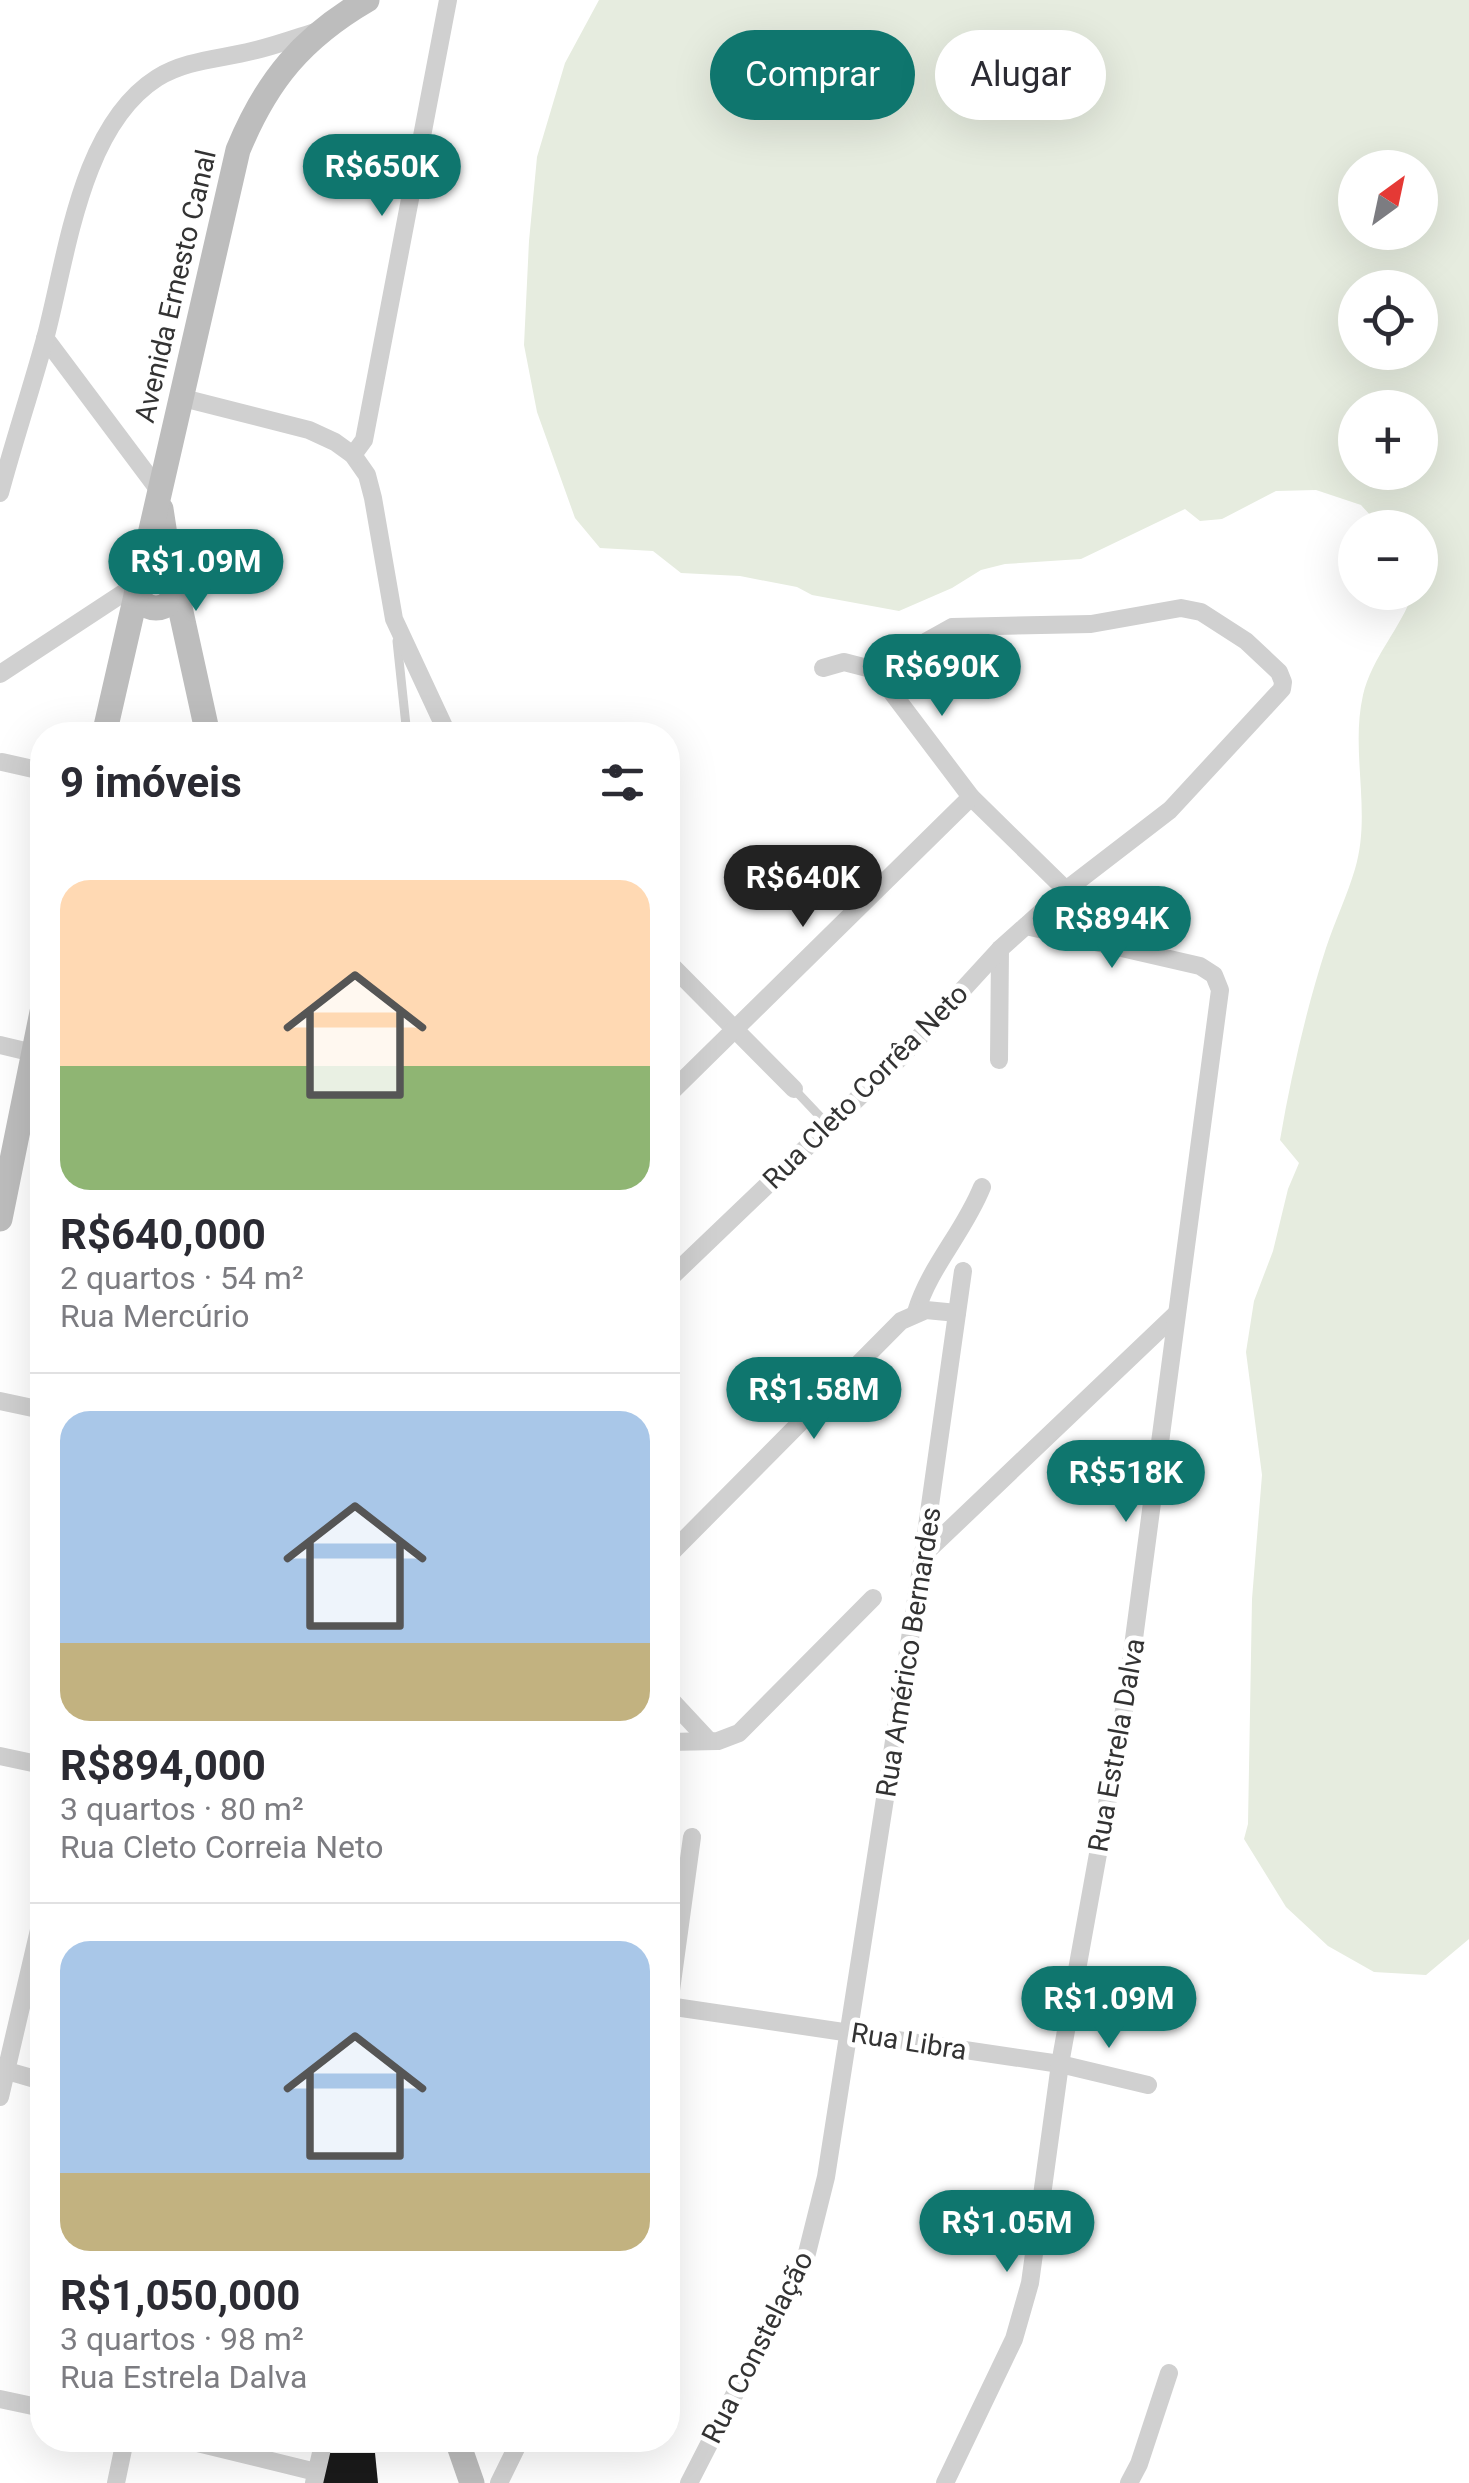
<!DOCTYPE html>
<html lang="pt">
<head>
<meta charset="utf-8">
<style>
	:root { --surface:#fff; --page:#f7f7f7; --text:#2b2b33; --muted:#7c7c81; --line:#e1e1e2; --accent:#0f766e }
	body { margin:0; font-family:Roboto,sans-serif; background:var(--page); color:var(--text); height:100vh; display:flex; flex-direction:column; font-size:38px; white-space:nowrap }
	* { box-sizing:border-box; margin:0 }
	p { font-size:32px; color:var(--muted) }
	.icon { flex:none; width:55px; height:55px; fill:none; stroke:currentColor; stroke-width:2; stroke-linecap:round; stroke-linejoin:round }
	.map { position:relative; flex:1; overflow:hidden }
	.sheet { position:absolute; left:30px; top:722px; width:650px; height:1730px; display:flex; flex-direction:column; background:var(--surface); border-radius:40px; box-shadow:0 10px 40px #0002 }
	.sheet>* { flex:none }
	.banner { position:absolute; left:710px; top:30px; width:608px; height:90px; display:flex; gap:20px }
	.needle { width:65px; rotate:33deg }
	.tools { position:absolute; left:1338px; top:150px; display:grid; gap:20px }
	.tools a { display:grid; place-items:center; width:100px; height:100px; border-radius:50%; background:var(--surface); box-shadow:0 10px 40px #0002; font-size:50px }
	.price { position:absolute; translate:-50% -85px; padding:0 22px; border-radius:35px; background:var(--accent); color:#fff; font-size:32px; line-height:65px; filter:drop-shadow(0 2px 5px #0008) }
	.price::after { content:''; position:absolute; left:50%; top:60px; width:30px; height:22px; margin-left:-15px; background:inherit; clip-path:polygon(0 0,100% 0,50% 100%) }
	.price.selected { background:#222; color:#fff }
	ul { padding:0; list-style:none }
	li { display:grid; align-content:center; gap:20px; height:530px; padding:0 30px }
	li+li { border-top:2px solid var(--line) }
	li span { display:grid; place-items:center; height:310px; border-radius:30px; color:#555 }
	li>.icon { margin-inline-start:auto }
	span .icon { width:180px; height:180px; fill:#fffc; stroke-width:1 }
	li b { font-size:42px }
	h2 { display:flex; justify-content:space-between; align-items:center; height:120px; padding:0 30px; font-size:42px }
	.chip { padding:0 35px; border-radius:45px; background:var(--surface); box-shadow:0 10px 40px #0002; font-size:35px; line-height:90px }
	.chip.selected { background:var(--accent); color:#fff }
	.map>svg:first-child { display:block }
</style>
</head>
<body>
<div class="map">
<svg width="1469" height="2483" viewBox="0 0 1469 2483">
	<rect width="100%" height="100%" fill="#fff"/>
	<path fill="#e6ecdf" fill-rule="evenodd" d="M 599,0 L 1469,0 L 1469,1939 L 1426,1975 L 1374,1972 L 1328,1946 L 1286,1907 L 1244,1839 L 1248,1824 L 1252,1599 L 1262,1475 L 1246,1352 L 1254,1301 L 1273,1251 L 1288,1189 L 1299,1163 L 1280,1140 C 1291,1076 1306,1010 1326,948 C 1335,921 1347,896 1355,869 C 1372,813 1350,752 1363,695 C 1372,657 1401,628 1413,593 L 1420,592 L 1420,528 L 1381,527 L 1361,505 L 1316,490 L 1276,491 L 1222,519 L 1200,521 L 1185,509 L 1081,559 L 1005,564 L 981,570 L 952,588 L 899,611 L 812,595 L 797,587 L 740,576 L 681,573 L 653,551 L 600,548 L 575,518 L 537,412 L 524,345 L 529,241 L 537,157 L 565,63 ZM 1355,168 L 1420,168 L 1420,232 L 1355,232 ZM 1355,288 L 1420,288 L 1420,352 L 1355,352 ZM 1355,408 L 1420,408 L 1420,472 L 1355,472 Z"/>
	<path fill="#1a1a1a" d="M 322,2453 L 375,2453 L 378,2483 L 319,2483 Z"/>
	<g fill="none" stroke-linecap="round" stroke-linejoin="round">
		<g stroke="#d0d0d0" stroke-width="9">
			<path d="M 397,641 L 407,735"/>
			<path d="M 794,1089 L 828,1125"/>
		</g>
		<g stroke="#d0d0d0" stroke-width="18">
			<path d="M 45,338 L 161,493"/>
			<path d="M 179,397 L 309,430 L 335,442 L 353,455 L 367,475 L 373,498 L 394,619 L 448,735"/>
			<path d="M 353,455 L 364,440 L 448,0"/>
			<path d="M 0,493 C 14,441 31,390 45,339 C 67,257 80,127 157,78 C 186,60 220,59 252,51 C 274,46 296,38 318,31"/>
			<path d="M 823,668 L 844,662 L 875,670"/>
			<path d="M 875,670 L 971,797 L 1066,890"/>
			<path d="M 0,674 L 137,584"/>
			<path d="M 2,762 L 42,771"/>
			<path d="M 668,962 L 794,1089"/>
			<path d="M 0,1045 L 42,1055"/>
			<path d="M 999,1060 L 1000,949"/>
			<path d="M 668,1095 L 971,797"/>
			<path d="M 668,1280 L 901,1057 L 1000,949 L 1066,890 L 1170,810 L 1282,689 L 1283,682 L 1279,672 L 1246,641 L 1201,612 L 1181,608 L 1091,624 L 952,627 L 875,670"/>
			<path d="M 916,1312 C 930,1266 964,1232 982,1187"/>
			<path d="M 0,1401 L 42,1410"/>
			<path d="M 923,1555 L 1176,1314"/>
			<path d="M 668,1556 L 901,1321 L 926,1310 L 957,1313"/>
			<path d="M 668,1697 L 709,1741"/>
			<path d="M 668,1742 L 718,1741 L 739,1733 L 873,1598"/>
			<path d="M 0,1756 L 42,1765"/>
			<path d="M 668,2006 L 1060,2064 L 1148,2085"/>
			<path d="M 668,2012 L 692,1837"/>
			<path d="M 0,2069 L 42,2081"/>
			<path d="M 0,2097 L 42,1917"/>
			<path d="M 0,2399 L 42,2408"/>
			<path d="M 185,2440 L 316,2472"/>
			<path d="M 116,2483 L 125,2440"/>
			<path d="M 314,2483 L 324,2440"/>
			<path d="M 499,2483 L 520,2440"/>
			<path d="M 689,2483 L 807,2253 L 826,2177 L 923,1555 L 963,1271"/>
			<path d="M 945,2483 L 1014,2339 L 1030,2283 L 1060,2064 L 1126,1699 L 1220,990 L 1214,975 L 1200,966 L 1026,926"/>
			<path d="M 1129,2483 L 1139,2464 L 1169,2373"/>
		</g>
		<g stroke="#bdbdbd" stroke-width="25">
			<path d="M 161,509 L 167,548 L 208,735"/>
			<circle cx="156" cy="589" r="19"/>
			<path d="M 104,735 L 238,150 C 267,80 302,38 367,0"/>
			<path d="M 0,1219 L 42,1012"/>
			<path d="M 457,2440 L 472,2483"/>
		</g>
	</g>
	<g text-anchor="middle" stroke-width="10" stroke-linejoin="round" paint-order="stroke">
		<g font-size="28" fill="#333" stroke="#fff">
			<text transform="translate(175 286) rotate(-77)" y="10">Avenida Ernesto Canal</text>
			<text transform="translate(865 1086) rotate(-45)" y="10">Rua Cleto Corrêa Neto</text>
			<text transform="translate(908 1652) rotate(-81)" y="10">Rua Américo Bernardes</text>
			<text transform="translate(1116 1745) rotate(-80)" y="10">Rua Estrela Dalva</text>
			<text transform="translate(909 2041) rotate(9)" y="10">Rua Libra</text>
			<text transform="translate(757 2347) rotate(-63)" y="10">Rua Constelação</text>
		</g>
	</g>
</svg>
<div class="tools">
<a><svg class="needle" viewBox="-14 -14 28 28"><path d="M0-13l5 13h-10z" fill="#e53935"/><path d="M0 13l5-13h-10z" fill="#7c7c81"/></svg></a>
<a><svg class="icon" aria-label="locate" viewBox="0 0 24 24"><circle cx="12" cy="12" r="6"/><path d="M12 2v4M12 18v4M2 12h4M18 12h4"/></svg></a>
<a>+</a>
<a>−</a>
</div>
<b class="price" style="left:382px;top:219px">R$650K</b>
<b class="price" style="left:196px;top:614px">R$1.09M</b>
<b class="price" style="left:942px;top:719px">R$690K</b>
<b class="price selected" style="left:803px;top:930px">R$640K</b>
<b class="price" style="left:1112px;top:971px">R$894K</b>
<b class="price" style="left:814px;top:1442px">R$1.58M</b>
<b class="price" style="left:1126px;top:1525px">R$518K</b>
<b class="price" style="left:1109px;top:2051px">R$1.09M</b>
<b class="price" style="left:1007px;top:2275px">R$1.05M</b>
<div class="banner">
<a class="chip selected">Comprar</a>
<a class="chip">Alugar</a>
</div>
<section class="sheet">
<h2>9 imóveis<svg class="icon" aria-label="filters" viewBox="0 0 24 24"><path d="M4 7h16M4 17h16"/><circle cx="9" cy="7" r="2"/><circle cx="15" cy="17" r="2"/></svg></h2>
<ul>
<li><span style="background:linear-gradient(#ffd9b3 60%,#8fb573 0)"><svg class="icon" aria-label="home" viewBox="0 0 24 24"><path d="M3 11l9-7 9 7M6 9v11h12V9"/></svg></span><div><b>R$640,000</b><p>2 quartos · 54 m²</p><p>Rua Mercúrio</p></div></li>
<li><span style="background:linear-gradient(#a9c7e8 75%,#c2b280 0)"><svg class="icon" aria-label="home" viewBox="0 0 24 24"><path d="M3 11l9-7 9 7M6 9v11h12V9"/></svg></span><div><b>R$894,000</b><p>3 quartos · 80 m²</p><p>Rua Cleto Correia Neto</p></div></li>
<li><span style="background:linear-gradient(#a9c7e8 75%,#c2b280 0)"><svg class="icon" aria-label="home" viewBox="0 0 24 24"><path d="M3 11l9-7 9 7M6 9v11h12V9"/></svg></span><div><b>R$1,050,000</b><p>3 quartos · 98 m²</p><p>Rua Estrela Dalva</p></div></li>
</ul>
</section>
</div>
</body>
</html>
